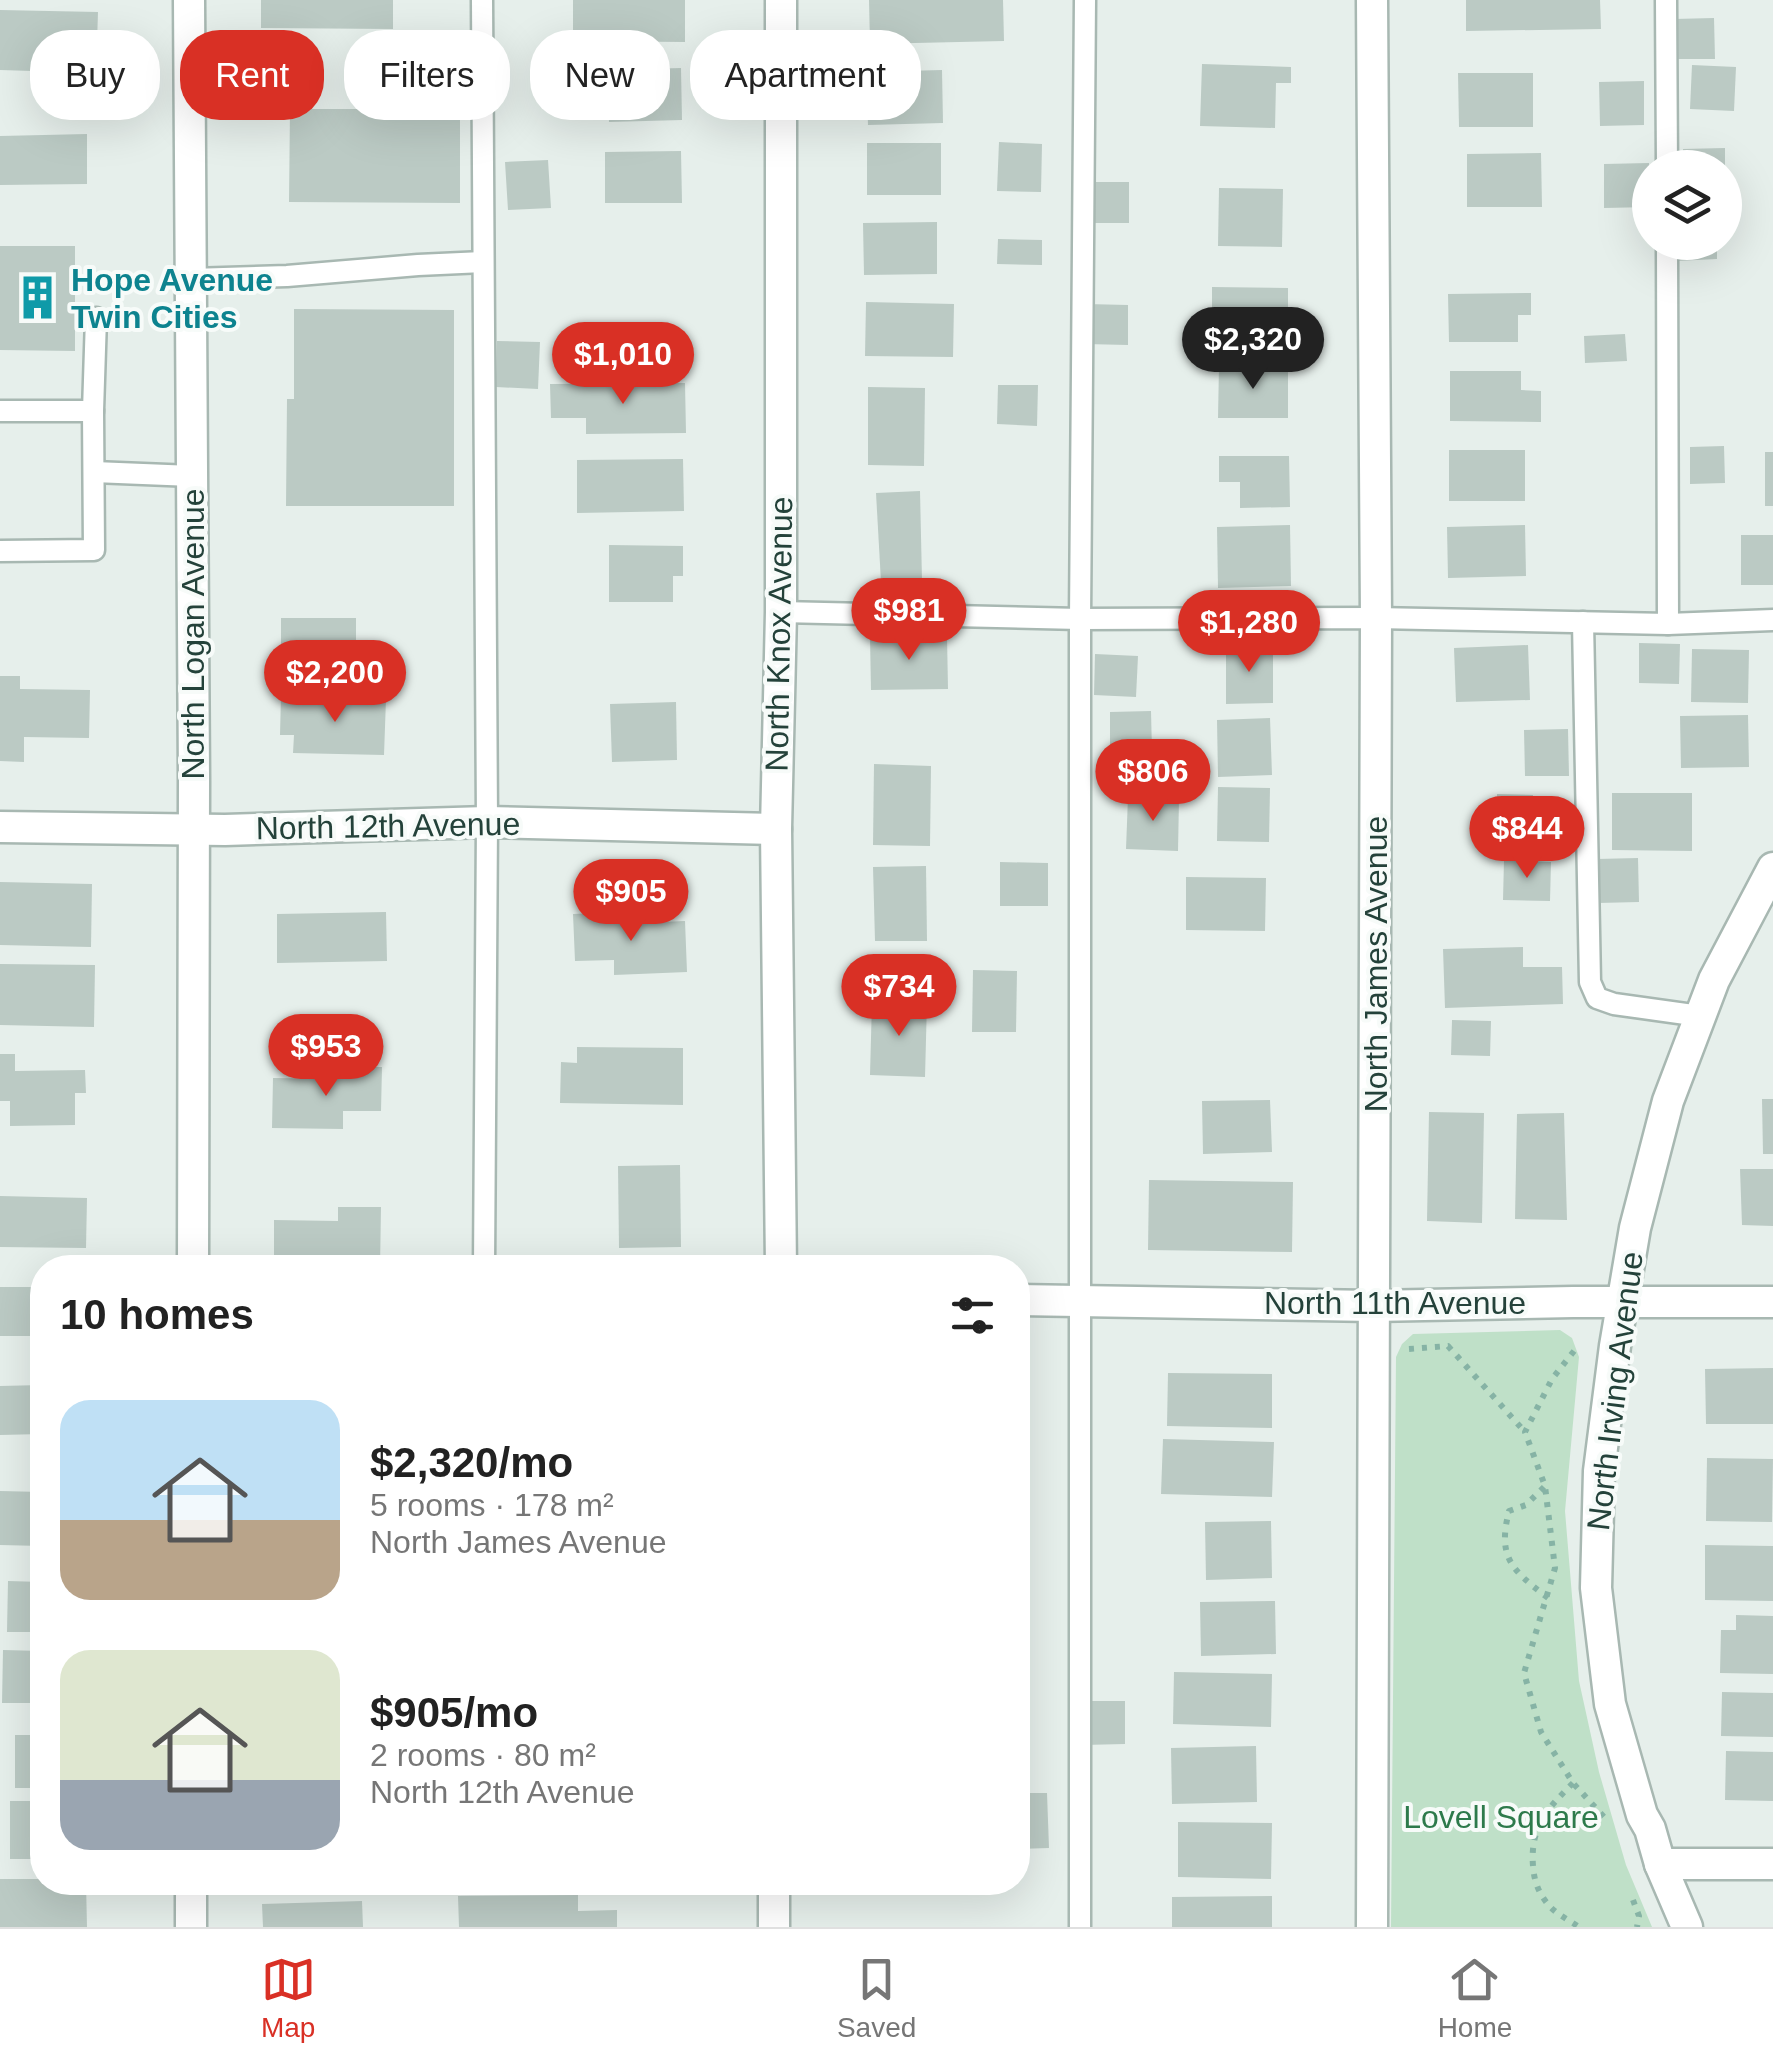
<!DOCTYPE html>
<html lang="en">
<head>
<meta charset="utf-8">
<style>
	:root { --surface:#fff; --page:#f6f6f6; --text:#222; --muted:#767676; --line:#e0e0e0; --accent:#d93025 }
	body { margin:0; font-family:Arial,sans-serif; background:var(--page); color:var(--text); height:100vh; display:flex; flex-direction:column; font-size:38px; white-space:nowrap }
	* { box-sizing:border-box; margin:0 }
	p { font-size:32px; color:var(--muted) }
	.icon { flex:none; width:55px; height:55px; fill:none; stroke:currentColor; stroke-width:2; stroke-linecap:round; stroke-linejoin:round }
	.map { position:relative; flex:1; overflow:hidden }
	.details { position:absolute; left:30px; top:1255px; width:1000px; height:640px; display:flex; flex-direction:column; background:var(--surface); border-radius:40px; box-shadow:0 10px 40px #0002 }
	.details>* { flex:none }
	.guide { position:absolute; left:30px; top:30px; width:1000px; height:90px; display:flex; gap:20px }
	.tools { position:absolute; left:1632px; top:150px; display:grid; gap:20px }
	.tools a { display:grid; place-items:center; width:110px; height:110px; border-radius:50%; background:var(--surface); box-shadow:0 10px 40px #0002; font-size:50px }
	.price { position:absolute; translate:-50% -85px; padding:0 22px; border-radius:35px; background:var(--accent); color:#fff; font-size:32px; line-height:65px; filter:drop-shadow(0 2px 5px #0008) }
	.price::after { content:''; position:absolute; left:50%; top:60px; width:30px; height:22px; margin-left:-15px; background:inherit; clip-path:polygon(0 0,100% 0,50% 100%) }
	.price.on { background:#222; color:#fff }
	ul { padding:0; list-style:none }
	li { display:flex; align-items:center; gap:30px; height:250px; padding:0 30px }
	li span { display:grid; place-items:center; flex:none; width:280px; height:200px; border-radius:30px; color:#555 }
	li>.icon { margin-inline-start:auto }
	span .icon { width:120px; height:120px; fill:#fffc; stroke-width:1 }
	li b { font-size:42px }
	h2 { display:flex; justify-content:space-between; align-items:center; height:120px; padding:0 30px; font-size:42px }
	.tag { padding:0 35px; border-radius:40px; background:var(--surface); box-shadow:0 10px 40px #0002; font-size:35px; line-height:90px }
	.tag.on { background:var(--accent); color:#fff }
	.tabs { display:flex; justify-content:space-around; align-items:center; height:140px; border-top:2px solid var(--line); background:var(--surface); font-size:28px; color:var(--muted) }
	.tabs a { display:grid; justify-items:center; gap:5px }
	.tabs .on { color:var(--accent) }
	.map>svg:first-child { display:block }
</style>
</head>
<body>
<div class="map">
<svg width="1773" height="1927" viewBox="0 0 1773 1927">
	<rect width="100%" height="100%" fill="#e6efeb"/>
	<path fill="#bfe0c8" d="M 1560,1330 L 1572,1338 L 1579,1357 L 1565,1511 L 1579,1681 L 1599,1772 L 1626,1865 L 1652,1927 L 1391,1927 L 1396,1357 L 1402,1344 L 1413,1334 Z"/>
	<g fill="#bbcac4">
		<path d="M 261,0 L 393,0 L 393,29 L 261,28 Z"/>
		<path d="M 573,0 L 685,0 L 685,42 L 573,41 Z"/>
		<path d="M 869,0 L 1003,0 L 1004,41 L 870,44 Z"/>
		<path d="M 1466,0 L 1600,0 L 1601,29 L 1466,31 Z"/>
		<path d="M 0,10 L 98,12 L 96,73 L 0,70 Z"/>
		<path d="M 1714,18 L 1715,59 L 1674,59 L 1674,19 Z"/>
		<path d="M 1202,64 L 1291,67 L 1291,83 L 1276,83 L 1275,128 L 1200,126 Z"/>
		<path d="M 1692,65 L 1736,67 L 1734,111 L 1690,109 Z"/>
		<path d="M 681,68 L 682,120 L 609,122 L 607,70 Z"/>
		<path d="M 942,70 L 943,123 L 868,125 L 866,72 Z"/>
		<path d="M 1458,73 L 1533,73 L 1533,127 L 1459,127 Z"/>
		<path d="M 1644,81 L 1644,125 L 1600,126 L 1599,82 Z"/>
		<path d="M 431,97 L 460,97 L 460,203 L 289,202 L 290,109 L 431,109 Z"/>
		<path d="M 87,134 L 87,184 L 0,185 L 0,136 Z"/>
		<path d="M 999,142 L 1042,144 L 1041,192 L 997,191 Z"/>
		<rect x="867" y="143" width="74" height="52"/>
		<path d="M 1725,148 L 1725,168 L 1684,168 L 1683,149 Z"/>
		<path d="M 681,151 L 682,203 L 605,203 L 605,152 Z"/>
		<path d="M 1541,153 L 1542,207 L 1467,207 L 1467,154 Z"/>
		<path d="M 548,160 L 551,208 L 508,210 L 505,162 Z"/>
		<path d="M 1649,163 L 1650,207 L 1604,208 L 1604,164 Z"/>
		<rect x="1086" y="182" width="43" height="41"/>
		<path d="M 1219,188 L 1283,189 L 1282,247 L 1218,246 Z"/>
		<path d="M 937,222 L 937,274 L 864,275 L 863,223 Z"/>
		<path d="M 998,239 L 1042,240 L 1042,265 L 997,264 Z"/>
		<path d="M 1675,242 L 1717,242 L 1717,259 L 1676,261 Z"/>
		<path d="M 0,246 L 75,246 L 75,351 L 0,350 Z"/>
		<path d="M 1212,287 L 1288,288 L 1288,339 L 1212,338 Z"/>
		<path d="M 1531,293 L 1531,315 L 1518,315 L 1518,342 L 1449,342 L 1448,294 Z"/>
		<path d="M 866,302 L 954,304 L 953,357 L 865,356 Z"/>
		<path d="M 1086,304 L 1128,305 L 1128,345 L 1085,344 Z"/>
		<path d="M 294,309 L 454,310 L 454,506 L 286,506 L 287,399 L 294,399 Z"/>
		<path d="M 1625,334 L 1627,361 L 1585,363 L 1584,336 Z"/>
		<path d="M 497,341 L 540,342 L 538,389 L 496,387 Z"/>
		<path d="M 1219,366 L 1288,367 L 1288,418 L 1218,418 Z"/>
		<path d="M 1450,371 L 1521,371 L 1521,390 L 1541,391 L 1541,422 L 1450,421 Z"/>
		<path d="M 685,383 L 686,433 L 586,434 L 586,418 L 551,418 L 550,384 Z"/>
		<path d="M 998,385 L 1038,385 L 1037,426 L 997,424 Z"/>
		<path d="M 868,387 L 925,388 L 924,466 L 868,465 Z"/>
		<path d="M 1724,446 L 1725,483 L 1690,484 L 1690,447 Z"/>
		<rect x="1449" y="450" width="76" height="51"/>
		<rect x="1765" y="452" width="8" height="54"/>
		<path d="M 1219,456 L 1289,456 L 1290,507 L 1240,508 L 1240,482 L 1219,482 Z"/>
		<path d="M 683,459 L 684,511 L 577,513 L 577,460 Z"/>
		<path d="M 920,491 L 922,580 L 881,582 L 876,493 Z"/>
		<path d="M 1290,525 L 1291,586 L 1218,588 L 1217,527 Z"/>
		<path d="M 1525,525 L 1526,576 L 1448,578 L 1447,527 Z"/>
		<rect x="1741" y="535" width="32" height="50"/>
		<path d="M 609,545 L 683,546 L 683,576 L 673,576 L 673,602 L 609,602 Z"/>
		<rect x="281" y="618" width="75" height="55"/>
		<path d="M 947,636 L 948,689 L 871,690 L 870,637 Z"/>
		<path d="M 1639,643 L 1680,644 L 1679,684 L 1639,683 Z"/>
		<path d="M 1528,645 L 1530,700 L 1456,702 L 1454,648 Z"/>
		<path d="M 1226,647 L 1273,647 L 1273,703 L 1226,704 Z"/>
		<path d="M 1692,649 L 1749,650 L 1748,703 L 1691,702 Z"/>
		<path d="M 1095,654 L 1138,656 L 1136,697 L 1094,695 Z"/>
		<path d="M 0,676 L 20,676 L 20,689 L 90,690 L 89,738 L 24,737 L 24,762 L 0,761 Z"/>
		<path d="M 281,696 L 386,699 L 384,755 L 293,753 L 294,735 L 280,735 Z"/>
		<path d="M 676,702 L 677,760 L 612,762 L 610,704 Z"/>
		<path d="M 1151,711 L 1152,752 L 1110,752 L 1110,712 Z"/>
		<path d="M 1748,715 L 1749,767 L 1681,768 L 1680,716 Z"/>
		<path d="M 1270,718 L 1272,775 L 1218,777 L 1217,720 Z"/>
		<path d="M 1568,729 L 1569,776 L 1525,776 L 1524,730 Z"/>
		<path d="M 874,764 L 931,766 L 930,846 L 873,845 Z"/>
		<path d="M 1218,787 L 1270,788 L 1269,842 L 1217,841 Z"/>
		<path d="M 1612,793 L 1692,793 L 1692,851 L 1612,850 Z"/>
		<path d="M 1497,794 L 1533,795 L 1531,844 L 1496,843 Z"/>
		<path d="M 1128,797 L 1179,799 L 1178,851 L 1126,849 Z"/>
		<path d="M 1638,858 L 1639,902 L 1598,903 L 1597,859 Z"/>
		<path d="M 1504,860 L 1551,862 L 1550,901 L 1503,900 Z"/>
		<path d="M 1000,862 L 1048,863 L 1048,906 L 1000,906 Z"/>
		<path d="M 926,866 L 927,941 L 875,941 L 873,867 Z"/>
		<path d="M 1186,877 L 1266,878 L 1265,931 L 1186,930 Z"/>
		<path d="M 0,882 L 92,884 L 91,947 L 0,945 Z"/>
		<path d="M 386,912 L 387,961 L 277,963 L 277,914 Z"/>
		<path d="M 617,912 L 617,924 L 685,921 L 687,972 L 614,975 L 614,960 L 575,961 L 573,914 Z"/>
		<path d="M 1523,947 L 1523,967 L 1562,967 L 1563,1004 L 1445,1008 L 1443,949 Z"/>
		<path d="M 0,964 L 95,965 L 94,1027 L 0,1025 Z"/>
		<path d="M 973,970 L 1017,971 L 1016,1032 L 972,1032 Z"/>
		<path d="M 872,1001 L 927,1002 L 925,1077 L 870,1075 Z"/>
		<path d="M 1452,1020 L 1491,1021 L 1490,1056 L 1451,1055 Z"/>
		<path d="M 577,1047 L 683,1048 L 683,1105 L 560,1103 L 561,1062 L 577,1063 Z"/>
		<path d="M 0,1054 L 15,1054 L 15,1071 L 85,1070 L 86,1093 L 75,1093 L 75,1125 L 10,1126 L 10,1101 L 0,1101 Z"/>
		<path d="M 340,1067 L 382,1067 L 381,1111 L 343,1111 L 343,1129 L 272,1128 L 273,1078 L 340,1079 Z"/>
		<path d="M 1762,1099 L 1773,1099 L 1773,1154 L 1763,1154 Z"/>
		<path d="M 1270,1100 L 1272,1152 L 1203,1154 L 1202,1101 Z"/>
		<path d="M 1429,1112 L 1484,1113 L 1482,1223 L 1427,1221 Z"/>
		<path d="M 1564,1113 L 1567,1220 L 1515,1219 L 1517,1114 Z"/>
		<path d="M 680,1165 L 681,1247 L 619,1248 L 618,1166 Z"/>
		<path d="M 1740,1169 L 1773,1169 L 1773,1226 L 1742,1225 Z"/>
		<path d="M 1149,1180 L 1293,1182 L 1292,1252 L 1148,1250 Z"/>
		<path d="M 0,1196 L 87,1198 L 86,1248 L 0,1247 Z"/>
		<path d="M 338,1207 L 381,1207 L 380,1268 L 274,1268 L 274,1220 L 338,1221 Z"/>
		<rect x="0" y="1287" width="42" height="49"/>
		<path d="M 1773,1368 L 1773,1424 L 1706,1424 L 1705,1369 Z"/>
		<path d="M 1168,1373 L 1272,1374 L 1272,1428 L 1167,1426 Z"/>
		<path d="M 42,1385 L 42,1434 L 0,1435 L 0,1386 Z"/>
		<path d="M 1163,1439 L 1274,1442 L 1272,1497 L 1161,1494 Z"/>
		<path d="M 1707,1458 L 1773,1459 L 1772,1522 L 1706,1521 Z"/>
		<path d="M 0,1491 L 42,1492 L 42,1546 L 0,1545 Z"/>
		<path d="M 1271,1521 L 1272,1578 L 1206,1580 L 1205,1522 Z"/>
		<path d="M 1705,1545 L 1773,1546 L 1773,1601 L 1705,1600 Z"/>
		<path d="M 8,1581 L 42,1582 L 42,1632 L 7,1632 Z"/>
		<path d="M 1275,1601 L 1276,1654 L 1201,1656 L 1200,1602 Z"/>
		<path d="M 1736,1615 L 1773,1616 L 1773,1674 L 1720,1673 L 1721,1630 L 1736,1630 Z"/>
		<path d="M 3,1650 L 42,1651 L 42,1703 L 2,1703 Z"/>
		<path d="M 1174,1672 L 1272,1674 L 1271,1727 L 1173,1724 Z"/>
		<path d="M 1722,1692 L 1773,1693 L 1773,1737 L 1721,1736 Z"/>
		<path d="M 1083,1701 L 1125,1701 L 1125,1744 L 1083,1745 Z"/>
		<rect x="15" y="1735" width="27" height="53"/>
		<path d="M 1256,1746 L 1257,1802 L 1172,1804 L 1171,1748 Z"/>
		<path d="M 1726,1751 L 1773,1752 L 1773,1801 L 1725,1800 Z"/>
		<path d="M 1018,1793 L 1047,1793 L 1049,1848 L 1018,1849 Z"/>
		<rect x="10" y="1801" width="32" height="58"/>
		<path d="M 1178,1822 L 1272,1823 L 1271,1879 L 1178,1877 Z"/>
		<path d="M 0,1879 L 42,1879 L 42,1882 L 86,1882 L 87,1927 L 0,1927 Z"/>
		<path d="M 578,1895 L 578,1911 L 617,1910 L 617,1927 L 459,1927 L 458,1896 Z"/>
		<path d="M 1272,1896 L 1272,1927 L 1172,1927 L 1172,1897 Z"/>
		<path d="M 362,1901 L 363,1927 L 263,1927 L 262,1904 Z"/>
	</g>
	<g fill="none" stroke-linecap="round" stroke-linejoin="round">
		<defs>
			<g id="lane">
				<path d="M 482,0 L 487,822 L 484,1268"/>
				<path d="M 1666,0 L 1667,168"/>
				<path d="M 1667,242 L 1668,624"/>
				<path d="M 191,279 L 287,276 L 418,265 L 483,262"/>
				<path d="M 0,411 L 93,411 L 94,550 L 0,551"/>
				<path d="M 93,411 L 96,318"/>
				<path d="M 94,472 L 192,476"/>
				<path d="M 781,612 L 1080,619 L 1376,618 L 1668,624 L 1773,620"/>
				<path d="M 1583,622 L 1590,982 L 1597,998 L 1614,1004 L 1700,1016"/>
				<path d="M 1080,1927 L 1080,619 L 1085,0"/>
			</g>
			<g id="street">
				<path d="M 189,0 L 194,781 L 193,1268"/>
				<path d="M 1372,0 L 1376,618 L 1372,1927"/>
				<path d="M 0,827 L 225,830 L 487,822 L 776,829"/>
				<path d="M 781,1268 L 776,829 L 781,612 L 781,0"/>
				<path d="M 1018,1300 L 1373,1306 L 1573,1302 L 1773,1302"/>
				<path d="M 1660,1864 L 1773,1864"/>
				<path d="M 191,1927 L 191,1882"/>
				<path d="M 774,1927 L 774,1882"/>
				<path d="M 1687,1927 L 1660,1864 L 1650,1829 L 1642,1815 L 1610,1704 L 1596,1588 L 1599,1471 L 1615,1346 L 1635,1228 L 1668,1101 L 1714,980 L 1773,868"/>
			</g>
		</defs>
		<use href="#lane" stroke="#a8b8b2" stroke-width="25"/>
		<use href="#street" stroke="#a8b8b2" stroke-width="35"/>
		<g stroke="#86b3a5" stroke-width="6" stroke-dasharray="5 8" stroke-linecap="butt">
			<path d="M 1409,1349 L 1448,1346 L 1525,1432"/>
			<path d="M 1574,1351 L 1552,1379 L 1525,1432 L 1545,1486 L 1555,1568 L 1524,1673 L 1541,1732 L 1573,1783 L 1604,1817"/>
			<path d="M 1544,1487 L 1526,1505 L 1509,1511 C 1497,1558 1512,1570 1548,1598"/>
			<path d="M 1573,1783 C 1547,1809 1530,1827 1533,1866 C 1534,1880 1538,1892 1547,1903 C 1554,1913 1569,1920 1579,1927"/>
			<path d="M 1633,1900 L 1639,1916 L 1637,1927"/>
		</g>
		<use href="#lane" stroke="#fff" stroke-width="20"/>
		<use href="#street" stroke="#fff" stroke-width="30"/>
	</g>
	<defs>
		<symbol id="building-bare" viewBox="-9 -9 18 18"><path d="M-4-6H4V6H1V3H-1V6H-4ZM-2.5-4.3h1.7v1.8h-1.7ZM.8-4.3h1.7v1.8H.8ZM-2.5-1h1.7V.8h-1.7ZM.8-1h1.7V.8H.8Z" fill="#0f9aa8" stroke="#f7fbf9" stroke-width="2.5" paint-order="stroke"/></symbol>
	</defs>
	<g fill-rule="evenodd">
		<use href="#building-bare" x="6" y="266" width="63" height="63"/>
	</g>
	<g text-anchor="middle" stroke-width="8" stroke-linejoin="round" paint-order="stroke">
		<g font-size="32" font-weight="bold" fill="#0d838f" stroke="#f7fbf9" text-anchor="start">
			<text x="71" y="291">Hope Avenue<tspan x="71" dy="37">Twin Cities</tspan></text>
		</g>
		<g font-size="32" fill="#24423a" stroke="#f7fbf9">
			<text transform="translate(193 634) rotate(-90)" y="11">North Logan Avenue</text>
			<text transform="translate(779 634) rotate(-89)" y="11">North Knox Avenue</text>
			<text transform="translate(388 826) rotate(-1)" y="11">North 12th Avenue</text>
			<text transform="translate(1376 964) rotate(-90)" y="11">North James Avenue</text>
			<text x="1395" y="1314">North 11th Avenue</text>
			<text transform="translate(1615 1391) rotate(-83)" y="11">North Irving Avenue</text>
		</g>
		<g font-size="32" fill="#2d7a4b" stroke="#f7fbf9">
			<text x="1501" y="1828">Lovell Square</text>
		</g>
	</g>
</svg>
<div class="tools">
<a><svg class="icon" aria-label="layers" viewBox="0 0 24 24"><path d="M12 4l9 5-9 5-9-5zM3 14l9 5 9-5"/></svg></a>
</div>
<b class="price on" style="left:1253px;top:392px">$2,320</b>
<b class="price" style="left:623px;top:407px">$1,010</b>
<b class="price" style="left:909px;top:663px">$981</b>
<b class="price" style="left:1249px;top:675px">$1,280</b>
<b class="price" style="left:335px;top:725px">$2,200</b>
<b class="price" style="left:1153px;top:824px">$806</b>
<b class="price" style="left:1527px;top:881px">$844</b>
<b class="price" style="left:631px;top:944px">$905</b>
<b class="price" style="left:899px;top:1039px">$734</b>
<b class="price" style="left:326px;top:1099px">$953</b>
<div class="guide">
<a class="tag">Buy</a>
<a class="tag on">Rent</a>
<a class="tag">Filters</a>
<a class="tag">New</a>
<a class="tag">Apartment</a>
</div>
<section class="details">
<h2>10 homes<svg class="icon" aria-label="filters" viewBox="0 0 24 24"><path d="M4 7h16M4 17h16"/><circle cx="9" cy="7" r="2"/><circle cx="15" cy="17" r="2"/></svg></h2>
<ul>
<li><span style="background:linear-gradient(#bfe0f5 60%,#b9a48a 0)"><svg class="icon" aria-label="home" viewBox="0 0 24 24"><path d="M3 11l9-7 9 7M6 9v11h12V9"/></svg></span><div><b>$2,320/mo</b><p>5 rooms · 178 m²</p><p>North James Avenue</p></div></li>
<li><span style="background:linear-gradient(#dfe7d0 65%,#9aa5b1 0)"><svg class="icon" aria-label="home" viewBox="0 0 24 24"><path d="M3 11l9-7 9 7M6 9v11h12V9"/></svg></span><div><b>$905/mo</b><p>2 rooms · 80 m²</p><p>North 12th Avenue</p></div></li>
</ul>
</section>
</div>
<nav class="tabs">
<a class="on"><svg class="icon" aria-label="map" viewBox="0 0 24 24"><path d="M3 6l6-2 6 2 6-2v14l-6 2-6-2-6 2zM9 4v14M15 6v14"/></svg>Map</a>
<a><svg class="icon" aria-label="saved" viewBox="0 0 24 24"><path d="M7 4h10v16l-5-4-5 4z"/></svg>Saved</a>
<a><svg class="icon" aria-label="home" viewBox="0 0 24 24"><path d="M3 11l9-7 9 7M6 9v11h12V9"/></svg>Home</a>
</nav>
</body>
</html>
